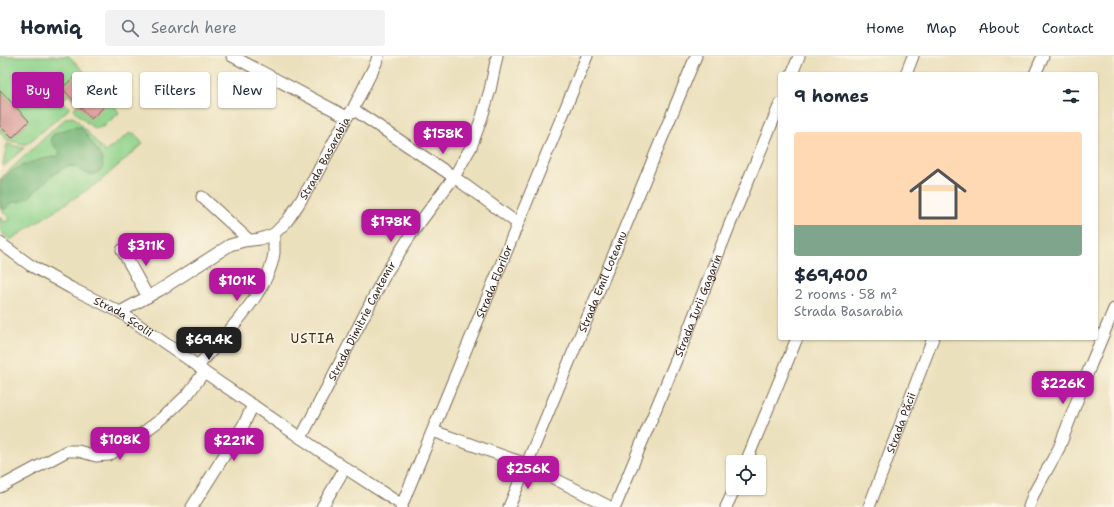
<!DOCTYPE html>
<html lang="en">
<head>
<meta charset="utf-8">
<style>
	:root { --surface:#fff; --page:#f2f2f3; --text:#1f2937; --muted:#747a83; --line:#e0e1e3; --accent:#b5179e }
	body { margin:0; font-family:"Shantell Sans",sans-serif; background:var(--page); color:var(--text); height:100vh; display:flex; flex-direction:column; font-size:15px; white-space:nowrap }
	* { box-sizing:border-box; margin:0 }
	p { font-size:13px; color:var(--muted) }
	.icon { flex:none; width:22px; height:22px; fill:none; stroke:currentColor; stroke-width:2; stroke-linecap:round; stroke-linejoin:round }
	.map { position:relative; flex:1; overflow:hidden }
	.details { position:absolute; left:778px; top:16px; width:320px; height:268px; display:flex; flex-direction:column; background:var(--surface); border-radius:4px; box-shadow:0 1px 3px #0004 }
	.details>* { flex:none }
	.guide { position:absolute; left:12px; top:16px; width:380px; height:36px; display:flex; gap:8px }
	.controls { position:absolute; left:726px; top:399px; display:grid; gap:8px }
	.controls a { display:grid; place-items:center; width:40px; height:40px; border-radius:4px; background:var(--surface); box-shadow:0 1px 3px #0004; font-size:20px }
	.price { position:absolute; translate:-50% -34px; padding:0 9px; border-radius:8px; background:var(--accent); color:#fff; font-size:13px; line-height:26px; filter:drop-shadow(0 1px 2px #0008) }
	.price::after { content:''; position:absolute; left:50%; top:24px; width:12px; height:9px; margin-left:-6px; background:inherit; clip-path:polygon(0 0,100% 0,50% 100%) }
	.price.selected { background:#222; color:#fff }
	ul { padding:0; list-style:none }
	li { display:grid; align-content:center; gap:8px; height:212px; padding:0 16px }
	li span { display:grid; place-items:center; height:124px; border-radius:4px; color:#555 }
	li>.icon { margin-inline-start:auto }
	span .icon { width:72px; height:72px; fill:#fffc; stroke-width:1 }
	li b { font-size:17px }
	h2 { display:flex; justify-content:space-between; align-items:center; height:48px; padding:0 16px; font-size:17px }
	.chip { padding:0 14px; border-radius:4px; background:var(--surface); box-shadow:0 1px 3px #0004; font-size:14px; line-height:36px }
	.chip.selected { background:var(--accent); color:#fff }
	header { display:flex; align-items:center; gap:24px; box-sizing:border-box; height:56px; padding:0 20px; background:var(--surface); border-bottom:1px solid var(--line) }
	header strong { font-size:19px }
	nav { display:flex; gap:22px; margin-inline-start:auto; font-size:14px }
	.search { width:280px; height:36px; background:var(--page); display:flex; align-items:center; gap:10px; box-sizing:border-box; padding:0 14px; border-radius:4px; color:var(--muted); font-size:15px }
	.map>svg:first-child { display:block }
</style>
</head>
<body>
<header>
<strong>Homiq</strong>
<div class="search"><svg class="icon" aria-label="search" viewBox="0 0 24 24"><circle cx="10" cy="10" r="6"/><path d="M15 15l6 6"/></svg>Search here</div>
<nav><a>Home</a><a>Map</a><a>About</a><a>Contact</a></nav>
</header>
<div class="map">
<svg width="1114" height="451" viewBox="0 0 1114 451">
	<rect width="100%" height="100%" fill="#fcf5e5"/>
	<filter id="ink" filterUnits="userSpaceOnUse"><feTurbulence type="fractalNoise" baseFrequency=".025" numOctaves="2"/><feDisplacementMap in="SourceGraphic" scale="8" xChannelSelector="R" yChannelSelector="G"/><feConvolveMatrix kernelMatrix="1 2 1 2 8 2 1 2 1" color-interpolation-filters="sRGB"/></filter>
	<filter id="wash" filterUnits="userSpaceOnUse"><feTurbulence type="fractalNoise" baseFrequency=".012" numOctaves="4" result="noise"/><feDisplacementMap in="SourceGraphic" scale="16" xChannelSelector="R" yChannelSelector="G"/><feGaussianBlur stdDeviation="0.9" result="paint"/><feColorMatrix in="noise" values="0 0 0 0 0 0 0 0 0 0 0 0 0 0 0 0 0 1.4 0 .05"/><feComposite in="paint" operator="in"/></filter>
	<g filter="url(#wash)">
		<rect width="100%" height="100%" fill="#ebe0bc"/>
		<g fill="#90d38c" stroke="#667e55">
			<path d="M 0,0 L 69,0 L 109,41 L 119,57 L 104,70 L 95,73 L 86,66 L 73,54 L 78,48 L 68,39 L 62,45 L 69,51 L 68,54 L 28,87 L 24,88 L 7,84 L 0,77 L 0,70 L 12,82 L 29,65 L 0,34 Z"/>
			<path d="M 72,61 L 75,62 L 105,96 L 130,77 L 132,78 L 134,77 L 143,88 L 99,126 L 10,184 L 0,175 L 0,161 L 5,166 L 10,163 L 0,152 L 0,123 L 66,62 Z"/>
			<path d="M 7,88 L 24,92 L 4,110 L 3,109 Z"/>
		</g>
		<path fill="#74b578" stroke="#58704b" d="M 74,71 L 81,71 L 102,102 L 103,111 C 90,128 81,110 70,110 C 59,111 37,134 28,142 L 22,145 L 13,146 L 4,154 L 0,150 C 0,144 0,134 0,128 C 8,110 41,103 58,100 L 60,96 C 56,92 50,87 51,81 L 56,77 Z"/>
		<g id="blocks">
			<g fill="#d89a98">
				<path d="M 77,19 L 106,49 L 91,63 L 62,32 Z"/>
				<path d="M 0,34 L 29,65 L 12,82 L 0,70 Z"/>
			</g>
		</g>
	</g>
	<g filter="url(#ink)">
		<use href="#blocks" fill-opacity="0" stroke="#796a55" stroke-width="1"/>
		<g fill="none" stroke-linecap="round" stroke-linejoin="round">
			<defs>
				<g id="street">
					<path d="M 232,0 L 347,61"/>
					<path d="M 792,18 L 799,0"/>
					<path d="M 906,18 L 913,0"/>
					<path d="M 1035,18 L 1043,0"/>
					<path d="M 353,53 L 454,121 L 517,167"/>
					<path d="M 202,141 L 249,184"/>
					<path id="s1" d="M 0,187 L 30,209 L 71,232 L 120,256 L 198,310 L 204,316 L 345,412 L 402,449"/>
					<path d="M 122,194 L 148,241"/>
					<path id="s2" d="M 120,256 L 160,234 L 230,189 L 244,185 L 260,183 L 274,178 L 287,165 L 298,149 L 315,121 L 347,61 L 353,53 L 376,7 L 378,0"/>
					<path d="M 198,310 C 224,280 269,236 274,197 C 274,191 274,184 274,178"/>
					<path d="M 433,375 L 526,408 L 610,451"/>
					<path id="s3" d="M 301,382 L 386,217 L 412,177 L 454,121 L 471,91 L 482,61 L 490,34 L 497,0"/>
					<path d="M 746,406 L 797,282"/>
					<path d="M 0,431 L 67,395 L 78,395 L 96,400 L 109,399 L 133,384 L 163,362 L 188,338 L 204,316"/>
					<path d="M 192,451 L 244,368 L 253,349"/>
					<path d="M 322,451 L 345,412"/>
					<path id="s4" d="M 401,451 L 587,0"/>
					<path id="s5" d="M 509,451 L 696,0"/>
					<path id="s6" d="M 615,451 L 684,285 L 730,168 L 780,48"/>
					<path d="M 726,451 L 735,432"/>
					<path id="s7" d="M 869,451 L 933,282"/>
					<path d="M 1029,451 L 1033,439 L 1059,392 L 1091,308 L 1114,253"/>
				</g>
			</defs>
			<use href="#street" stroke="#796a55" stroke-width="13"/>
			<use href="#street" stroke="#fff" stroke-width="11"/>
		</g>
	</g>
	<g text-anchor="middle" stroke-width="3.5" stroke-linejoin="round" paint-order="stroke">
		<g font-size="11" fill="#3b2a1e" stroke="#fcf5e5">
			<text dy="4" stroke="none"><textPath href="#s2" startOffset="266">Strada Basarabia</textPath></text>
			<text dy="4" stroke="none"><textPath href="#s4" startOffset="244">Strada Florilor</textPath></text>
			<text dy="4" stroke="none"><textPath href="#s5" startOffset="244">Strada Emil Loteanu</textPath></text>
			<text dy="4" stroke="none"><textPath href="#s6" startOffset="218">Strada Iurii Gagarin</textPath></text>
			<text dy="4" stroke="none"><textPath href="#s1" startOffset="144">Strada Școlii</textPath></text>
			<text dy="4" stroke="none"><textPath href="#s3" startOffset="132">Strada Dimitrie Cantemir</textPath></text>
			<text dy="4" stroke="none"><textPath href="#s7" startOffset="90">Strada Păcii</textPath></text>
		</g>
		<g font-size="13" letter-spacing="1" fill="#3b2a1e" stroke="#fcf5e5">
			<text x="313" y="287">USTIA</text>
		</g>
	</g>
</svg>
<div class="controls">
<a><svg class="icon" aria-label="locate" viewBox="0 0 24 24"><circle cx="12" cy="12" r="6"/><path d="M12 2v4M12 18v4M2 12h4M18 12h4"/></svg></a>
</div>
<b class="price" style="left:443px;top:99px">$158K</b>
<b class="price" style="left:391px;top:187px">$178K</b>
<b class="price" style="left:146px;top:211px">$311K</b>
<b class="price" style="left:237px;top:246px">$101K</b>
<b class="price selected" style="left:209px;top:305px">$69.4K</b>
<b class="price" style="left:1063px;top:349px">$226K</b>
<b class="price" style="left:120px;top:405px">$108K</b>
<b class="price" style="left:234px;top:406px">$221K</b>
<b class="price" style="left:528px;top:434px">$256K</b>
<div class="guide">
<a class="chip selected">Buy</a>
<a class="chip">Rent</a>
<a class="chip">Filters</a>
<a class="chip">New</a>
</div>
<section class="details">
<h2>9 homes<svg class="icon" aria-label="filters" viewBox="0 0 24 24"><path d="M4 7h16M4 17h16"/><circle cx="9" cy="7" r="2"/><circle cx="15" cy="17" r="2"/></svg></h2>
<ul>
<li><span style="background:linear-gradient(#ffd9b3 75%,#7fa58c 0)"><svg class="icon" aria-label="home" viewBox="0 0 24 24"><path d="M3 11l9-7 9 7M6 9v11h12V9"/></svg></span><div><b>$69,400</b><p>2 rooms · 58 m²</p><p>Strada Basarabia</p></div></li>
</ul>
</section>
</div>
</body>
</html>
